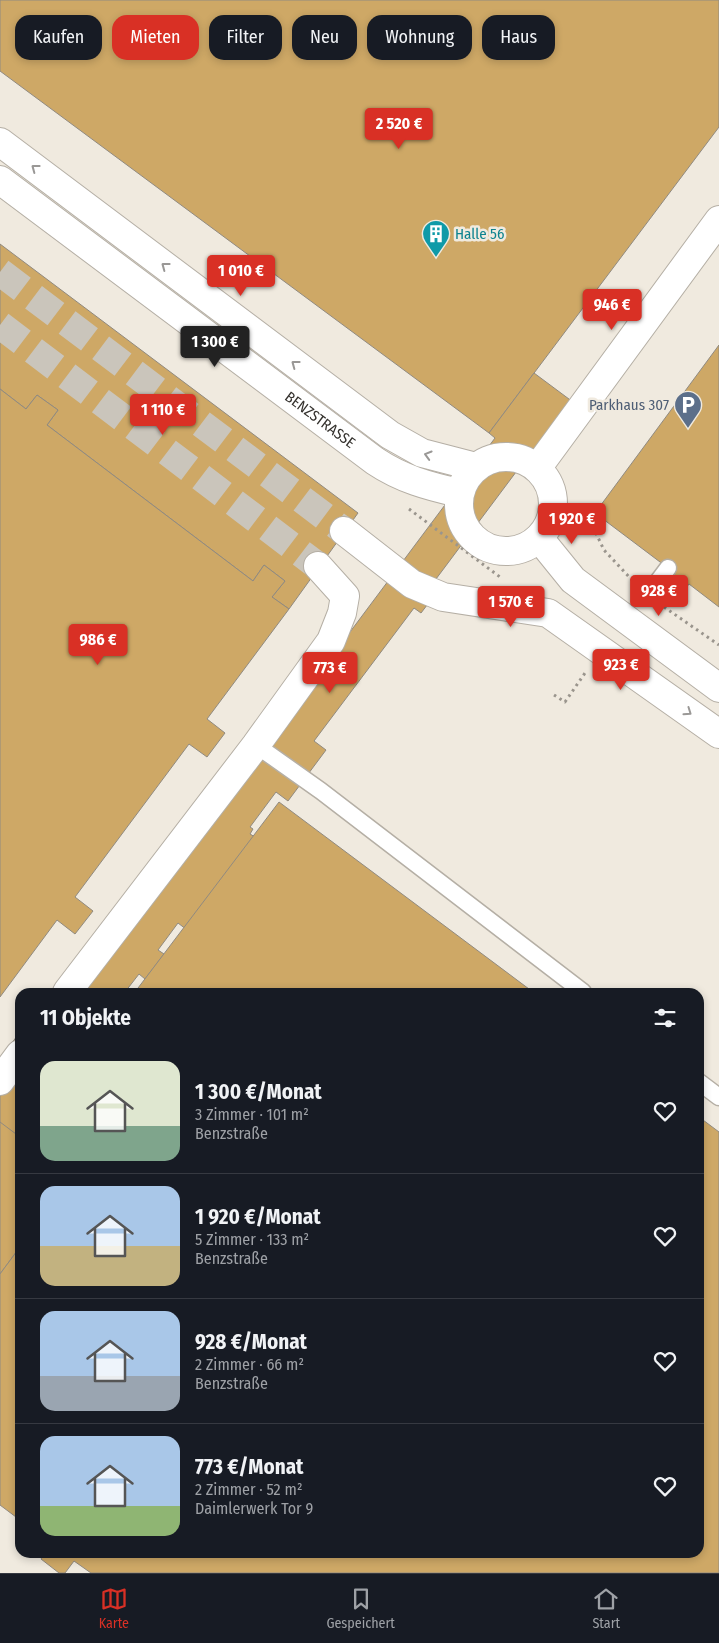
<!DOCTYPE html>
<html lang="de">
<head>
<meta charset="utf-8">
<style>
	:root { --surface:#171b24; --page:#20242c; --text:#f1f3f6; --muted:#9ea1a6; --line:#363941; --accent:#d93025 }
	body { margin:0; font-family:"Fira Sans Condensed",sans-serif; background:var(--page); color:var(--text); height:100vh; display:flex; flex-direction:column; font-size:19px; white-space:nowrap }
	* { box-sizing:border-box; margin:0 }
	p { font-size:16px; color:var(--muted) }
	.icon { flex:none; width:28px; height:28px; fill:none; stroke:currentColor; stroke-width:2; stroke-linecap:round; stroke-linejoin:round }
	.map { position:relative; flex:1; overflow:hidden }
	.side { position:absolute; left:15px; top:988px; width:689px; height:570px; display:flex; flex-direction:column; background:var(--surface); border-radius:15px; box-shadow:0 2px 8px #0003 }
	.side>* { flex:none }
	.banner { position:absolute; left:15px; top:15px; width:690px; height:45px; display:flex; gap:10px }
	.price { position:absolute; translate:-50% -42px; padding:0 11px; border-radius:5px; background:var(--accent); color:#fff; font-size:16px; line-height:32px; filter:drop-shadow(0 1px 2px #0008) }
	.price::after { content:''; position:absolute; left:50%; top:30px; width:15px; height:11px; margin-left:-8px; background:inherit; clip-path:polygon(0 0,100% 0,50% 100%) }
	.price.selected { background:#222; color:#fff }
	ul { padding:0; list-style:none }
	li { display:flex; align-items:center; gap:15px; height:125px; padding:0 25px }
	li+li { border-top:1px solid var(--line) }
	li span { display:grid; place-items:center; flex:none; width:140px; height:100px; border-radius:15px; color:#555 }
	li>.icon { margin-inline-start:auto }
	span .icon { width:60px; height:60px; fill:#fffc; stroke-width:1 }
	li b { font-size:21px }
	h2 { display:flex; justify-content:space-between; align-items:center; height:60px; padding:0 25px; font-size:21px }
	.tag { padding:0 18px; border-radius:15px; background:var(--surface); box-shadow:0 2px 8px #0003; font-size:18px; line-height:45px }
	.tag.selected { background:var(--accent); color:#fff }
	.menu { display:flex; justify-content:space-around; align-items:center; height:70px; border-top:1px solid var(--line); background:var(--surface); font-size:14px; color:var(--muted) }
	.menu a { display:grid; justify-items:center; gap:2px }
	.menu .selected { color:var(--accent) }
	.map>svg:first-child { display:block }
</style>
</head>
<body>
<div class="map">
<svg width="719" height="1573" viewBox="0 0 719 1573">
	<rect width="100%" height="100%" fill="#f0eadf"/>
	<g fill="#cea866" stroke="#908a80">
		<path d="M 0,0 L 719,0 L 719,127 L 489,433 L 0,71 Z"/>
		<path d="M 0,244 L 358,513 L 289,609 L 272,597 L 285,581 L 264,565 L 253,581 L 47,425 L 58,410 L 37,395 L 26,409 L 0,389 Z"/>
		<path d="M 719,345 L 719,607 L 689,584 L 679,597 L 663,585 L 668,568 L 595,513 Z"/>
		<path d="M 534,373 L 577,405 L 541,453 L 534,448 L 433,583 L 440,588 L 421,613 L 414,608 L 314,741 L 326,750 L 288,801 L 276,792 L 250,827 L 253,829 L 250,834 L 260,840 L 191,933 L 178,923 L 158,950 L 164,954 L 145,979 L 139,974 L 125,992 L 81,992 L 495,438 L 489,433 Z"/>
		<path d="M 0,389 L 26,409 L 37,395 L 58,410 L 47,425 L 253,581 L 264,565 L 285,581 L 272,597 L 289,609 L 207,719 L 225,733 L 207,757 L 189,744 L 75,897 L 93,911 L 75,934 L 57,920 L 0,997 Z"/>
		<path d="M 279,802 L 533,992 L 135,992 Z"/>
		<path d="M 20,1032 L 20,1134 L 3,1156 L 10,1161 L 0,1173 L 0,1059 Z"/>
		<path d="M 699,1117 L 719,1132 L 719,1573 L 91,1573 L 74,1561 L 65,1573 L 59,1573 L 41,1559 L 46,1552 L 699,1552 Z"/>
		<path d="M 0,1122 L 20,1137 L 20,1247 L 0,1274 Z"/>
		<path d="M 20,1247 L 20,1520 L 0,1505 L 0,1274 Z"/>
	</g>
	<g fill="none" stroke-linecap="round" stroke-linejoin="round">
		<g stroke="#cac5bb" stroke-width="28" stroke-dasharray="28 14" stroke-linecap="butt">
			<path d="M 0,272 L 344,531"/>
			<path d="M 0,325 L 318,566"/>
		</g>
		<defs>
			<g id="service">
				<path d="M 647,596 L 668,568"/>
				<path d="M 256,745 L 321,791 L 583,992"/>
				<path d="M 699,1082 L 719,1097"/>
			</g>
			<g id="minor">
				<path d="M 0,142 L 390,435 L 422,453 L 476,467"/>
				<path id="s1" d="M 0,180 L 375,461 C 402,479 428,486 459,493"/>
				<circle cx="506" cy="504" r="47"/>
				<path d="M 538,467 L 719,220"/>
				<path d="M 344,531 L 412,584 L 443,597 L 548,613 L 719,734"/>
				<path d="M 539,538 L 573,580 L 719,688"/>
				<path d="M 67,992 L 256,745 L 331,641 L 342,613 L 345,596 L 318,566"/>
				<path d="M 0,1081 L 20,1054"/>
			</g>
		</defs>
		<use href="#service" stroke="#b5afa5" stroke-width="19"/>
		<use href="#minor" stroke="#b5afa5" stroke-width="30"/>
		<g stroke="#9a958d" stroke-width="3" stroke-dasharray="2.5 4" stroke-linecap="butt">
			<path d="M 409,509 L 500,577"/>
			<path d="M 593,527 L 604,550 L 632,580"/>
			<path d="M 664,607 L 719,645"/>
			<path d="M 554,695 L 565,702 L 585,673"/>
		</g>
		<use href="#service" stroke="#fff" stroke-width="16"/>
		<use href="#minor" stroke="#fff" stroke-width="28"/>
	</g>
	<defs><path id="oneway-chevron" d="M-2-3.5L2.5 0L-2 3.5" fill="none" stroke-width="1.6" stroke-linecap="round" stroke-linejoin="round" transform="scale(1.25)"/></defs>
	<g stroke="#9a9896">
		<use href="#oneway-chevron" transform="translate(35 168) rotate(-143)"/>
		<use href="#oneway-chevron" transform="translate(165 266) rotate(-143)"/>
		<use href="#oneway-chevron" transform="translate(295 364) rotate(-143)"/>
		<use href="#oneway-chevron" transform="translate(428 455) rotate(-164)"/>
		<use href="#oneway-chevron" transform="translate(688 712) rotate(35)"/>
	</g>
	<defs>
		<symbol id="building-pin" viewBox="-11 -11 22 30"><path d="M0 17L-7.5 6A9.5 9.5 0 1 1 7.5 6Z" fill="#0f9aa8" stroke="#f0eadf"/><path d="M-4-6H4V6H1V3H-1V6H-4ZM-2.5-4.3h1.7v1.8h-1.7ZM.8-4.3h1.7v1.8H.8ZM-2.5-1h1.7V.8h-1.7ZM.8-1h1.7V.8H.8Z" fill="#fff"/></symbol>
		<symbol id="parking-pin" viewBox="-11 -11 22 30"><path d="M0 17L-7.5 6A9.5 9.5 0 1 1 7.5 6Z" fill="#5c6f8a" stroke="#f0eadf"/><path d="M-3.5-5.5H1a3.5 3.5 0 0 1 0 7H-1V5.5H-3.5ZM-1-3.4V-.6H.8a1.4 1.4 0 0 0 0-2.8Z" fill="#fff"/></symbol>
	</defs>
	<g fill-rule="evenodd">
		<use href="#building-pin" x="420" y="218" width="32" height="43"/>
		<use href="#parking-pin" x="672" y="389" width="32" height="43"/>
	</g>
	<g text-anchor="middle" stroke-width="5" stroke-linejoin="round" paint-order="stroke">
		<g font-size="15" fill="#0d838f" stroke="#f0eadf" text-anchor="start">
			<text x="455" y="239">Halle 56</text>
		</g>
		<g font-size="15" fill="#4e5e75" stroke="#f0eadf" text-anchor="end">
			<text x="669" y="410">Parkhaus 307</text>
		</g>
		<g font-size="15" fill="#34312d" stroke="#f0eadf">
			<text dy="5" stroke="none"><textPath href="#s1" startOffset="400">BENZSTRASSE</textPath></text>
		</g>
	</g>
</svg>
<b class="price" style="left:399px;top:150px">2 520 €</b>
<b class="price" style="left:241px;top:297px">1 010 €</b>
<b class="price" style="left:612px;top:331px">946 €</b>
<b class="price selected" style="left:215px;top:368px">1 300 €</b>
<b class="price" style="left:163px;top:436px">1 110 €</b>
<b class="price" style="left:572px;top:545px">1 920 €</b>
<b class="price" style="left:659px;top:617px">928 €</b>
<b class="price" style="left:511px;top:628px">1 570 €</b>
<b class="price" style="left:98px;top:666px">986 €</b>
<b class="price" style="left:621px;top:691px">923 €</b>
<b class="price" style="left:330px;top:694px">773 €</b>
<div class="banner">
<a class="tag">Kaufen</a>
<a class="tag selected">Mieten</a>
<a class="tag">Filter</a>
<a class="tag">Neu</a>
<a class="tag">Wohnung</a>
<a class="tag">Haus</a>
</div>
<section class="side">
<h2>11 Objekte<svg class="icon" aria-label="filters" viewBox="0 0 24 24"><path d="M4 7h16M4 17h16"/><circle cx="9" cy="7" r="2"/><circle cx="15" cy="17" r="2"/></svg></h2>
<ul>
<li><span style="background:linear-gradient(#dfe7d0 65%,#7fa58c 0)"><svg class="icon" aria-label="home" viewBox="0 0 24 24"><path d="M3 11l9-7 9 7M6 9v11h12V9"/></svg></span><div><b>1 300 €/Monat</b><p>3 Zimmer · 101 m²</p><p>Benzstraße</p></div><svg class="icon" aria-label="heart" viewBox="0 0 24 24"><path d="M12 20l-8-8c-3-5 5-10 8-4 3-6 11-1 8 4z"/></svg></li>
<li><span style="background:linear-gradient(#a9c7e8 60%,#c2b280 0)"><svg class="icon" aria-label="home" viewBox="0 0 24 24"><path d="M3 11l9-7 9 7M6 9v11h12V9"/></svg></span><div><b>1 920 €/Monat</b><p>5 Zimmer · 133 m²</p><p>Benzstraße</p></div><svg class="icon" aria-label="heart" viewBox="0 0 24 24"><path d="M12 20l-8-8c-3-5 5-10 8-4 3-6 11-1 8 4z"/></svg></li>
<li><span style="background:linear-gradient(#a9c7e8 65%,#9aa5b1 0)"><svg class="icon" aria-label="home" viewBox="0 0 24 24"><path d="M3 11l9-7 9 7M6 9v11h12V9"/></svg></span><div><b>928 €/Monat</b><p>2 Zimmer · 66 m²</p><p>Benzstraße</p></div><svg class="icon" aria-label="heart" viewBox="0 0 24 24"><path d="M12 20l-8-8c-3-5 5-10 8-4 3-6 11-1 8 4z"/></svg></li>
<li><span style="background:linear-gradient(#a9c7e8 70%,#8fb573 0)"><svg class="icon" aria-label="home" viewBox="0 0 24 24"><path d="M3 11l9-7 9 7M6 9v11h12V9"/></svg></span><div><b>773 €/Monat</b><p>2 Zimmer · 52 m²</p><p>Daimlerwerk Tor 9</p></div><svg class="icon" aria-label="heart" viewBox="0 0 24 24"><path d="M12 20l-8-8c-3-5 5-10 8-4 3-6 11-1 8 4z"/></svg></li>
</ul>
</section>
</div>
<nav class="menu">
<a class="selected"><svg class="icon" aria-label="map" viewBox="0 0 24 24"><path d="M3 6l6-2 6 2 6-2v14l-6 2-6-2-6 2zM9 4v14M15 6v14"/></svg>Karte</a>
<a><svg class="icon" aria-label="saved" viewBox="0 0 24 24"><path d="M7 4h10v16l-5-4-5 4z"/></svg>Gespeichert</a>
<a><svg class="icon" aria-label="home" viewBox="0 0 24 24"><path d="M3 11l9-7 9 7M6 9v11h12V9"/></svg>Start</a>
</nav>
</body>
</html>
